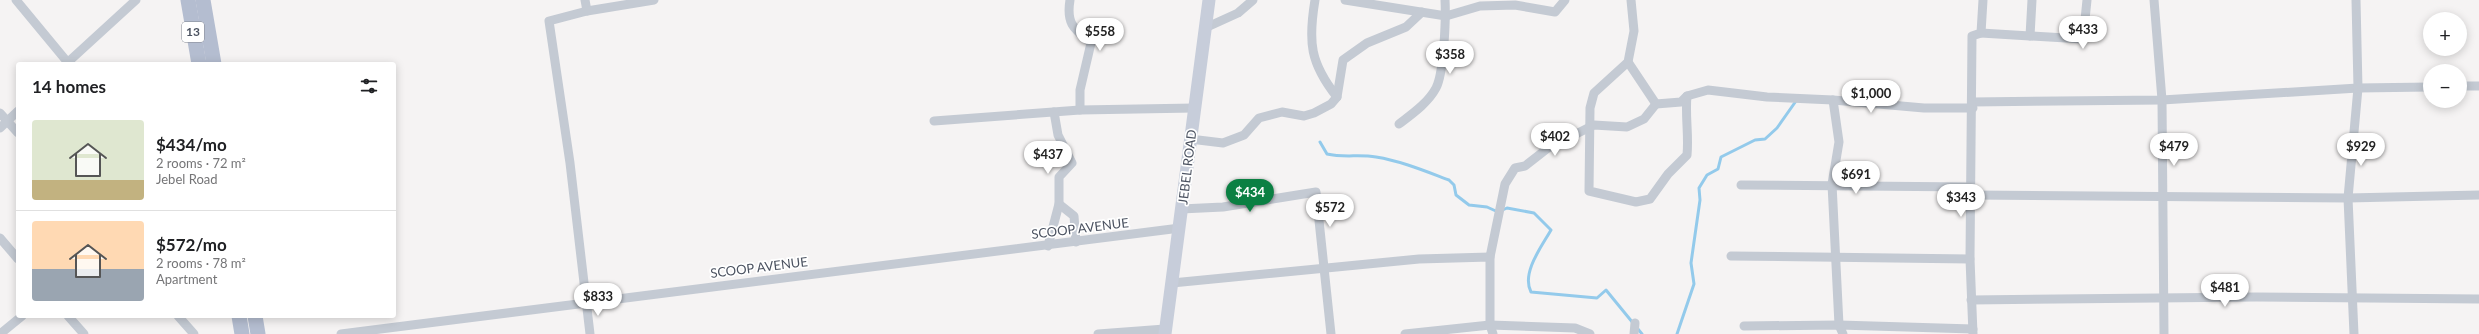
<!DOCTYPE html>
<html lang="en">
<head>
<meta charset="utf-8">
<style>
	:root { --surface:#fff; --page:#f6f6f6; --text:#202124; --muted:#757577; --line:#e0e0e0; --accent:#0b8043 }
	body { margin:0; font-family:Lato,sans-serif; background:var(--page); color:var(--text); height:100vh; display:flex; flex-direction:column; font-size:15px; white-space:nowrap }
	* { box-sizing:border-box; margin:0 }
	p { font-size:13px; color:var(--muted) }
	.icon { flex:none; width:22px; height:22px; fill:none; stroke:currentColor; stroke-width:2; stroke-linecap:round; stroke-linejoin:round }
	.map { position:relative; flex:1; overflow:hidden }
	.sheet { position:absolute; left:16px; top:62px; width:380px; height:256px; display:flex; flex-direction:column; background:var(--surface); border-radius:4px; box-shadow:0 2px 10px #0003 }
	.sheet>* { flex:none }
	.buttons { position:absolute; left:2423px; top:12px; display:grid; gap:8px }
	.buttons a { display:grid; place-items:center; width:44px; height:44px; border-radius:50%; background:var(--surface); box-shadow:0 2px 10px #0003; font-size:20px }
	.price { position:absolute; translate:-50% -34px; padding:0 9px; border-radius:14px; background:#fff; color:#222; font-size:13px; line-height:26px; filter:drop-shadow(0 1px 2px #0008) }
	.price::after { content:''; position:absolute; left:50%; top:24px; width:12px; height:9px; margin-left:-6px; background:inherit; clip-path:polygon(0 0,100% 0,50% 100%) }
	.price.selected { background:var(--accent); color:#fff }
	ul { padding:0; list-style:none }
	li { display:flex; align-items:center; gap:12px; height:100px; padding:0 16px }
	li+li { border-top:1px solid var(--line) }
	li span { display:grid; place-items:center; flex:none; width:112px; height:80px; border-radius:4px; color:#555 }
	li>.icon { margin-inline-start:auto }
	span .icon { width:48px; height:48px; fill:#fffc; stroke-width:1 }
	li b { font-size:17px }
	h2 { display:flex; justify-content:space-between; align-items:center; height:48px; padding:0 16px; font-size:17px }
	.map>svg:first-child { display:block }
</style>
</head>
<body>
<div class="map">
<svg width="2479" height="334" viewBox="0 0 2479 334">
	<rect width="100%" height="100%" fill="#f5f3f3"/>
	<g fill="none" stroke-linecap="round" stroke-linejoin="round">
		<g stroke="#93caeb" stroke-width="3">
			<path d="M 1320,142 L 1327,154 C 1344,158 1359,154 1376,157 C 1401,161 1425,171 1449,180 L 1454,185 L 1456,195 L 1469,205 L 1487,207 L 1498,212 L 1507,208 L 1534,213 L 1551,230 C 1542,246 1521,273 1531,292 L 1597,298 L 1606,290 L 1642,334"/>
			<path d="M 1677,334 L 1694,284 L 1691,263 L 1700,200 L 1699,188 L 1707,175 L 1718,169 L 1721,157 L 1755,140 L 1765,139 L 1777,128 L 1796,101"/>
		</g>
		<g stroke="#c4cad3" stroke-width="9">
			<path d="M 16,0 L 69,64"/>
			<path d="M 585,0 L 587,11"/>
			<path d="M 1070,0 C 1066,24 1074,29 1091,43 L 1080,90 L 1080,110"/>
			<path d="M 1315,0 C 1308,42 1310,63 1337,97"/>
			<path d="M 1345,0 L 1446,16 L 1480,6 L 1515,5 L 1555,12 L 1565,0"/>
			<path d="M 1631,0 L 1634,31 L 1628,62 L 1594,93 L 1590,108 L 1589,191 L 1636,202 L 1650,199 L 1668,174 L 1687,155 C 1689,135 1685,116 1687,96"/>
			<path d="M 2154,0 L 2162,100 L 2164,334"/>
			<path d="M 1205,28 L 1238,13 L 1253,0"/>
			<path d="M 1981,33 L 2030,36 L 2032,0"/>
			<path d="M 2030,36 L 2083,39 L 2087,0"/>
			<path d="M 1628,62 L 1656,104 L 1681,102 L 1687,96 L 1708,90 L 1767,97 L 1833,100"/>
			<path d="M 66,64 L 136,0"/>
			<path d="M 2460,86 L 2479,86"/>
			<path d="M 1972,102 L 2162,100 L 2358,88 L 2430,87"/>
			<path d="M 0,113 L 18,133"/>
			<path d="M 934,121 L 1080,110 L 1194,108"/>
			<path d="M 1399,124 C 1412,114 1428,103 1436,88 C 1444,73 1446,18 1445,0"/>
			<path d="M 0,128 L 18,111"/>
			<path d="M 1190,139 L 1223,143 L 1244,135 L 1259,118 L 1282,112 L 1304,116 L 1314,113 L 1331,104 L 1337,97 L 1343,60 L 1367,43 L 1406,27 L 1422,12"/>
			<path d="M 1741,185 L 1971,187"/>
			<path d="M 1971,195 L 2348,198 L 2479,195"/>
			<path d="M 1059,204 L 1074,216 L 1076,242"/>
			<path d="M 1181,209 L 1223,207 L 1316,192 L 1331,334"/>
			<path d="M 0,238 L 18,259"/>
			<path d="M 1048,246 L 1059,204 L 1059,177 L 1072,163 L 1058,135 L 1054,112"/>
			<path d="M 1731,256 L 1970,259"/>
			<path d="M 1490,257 L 1505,184 L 1515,168 L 1525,166 L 1548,148 L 1594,125 L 1627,127 L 1644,119 L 1656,104"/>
			<path d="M 1172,283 L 1419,259 L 1490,257 L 1490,325 L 1493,334"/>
			<path d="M 1971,300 L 2256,297 L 2479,299"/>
			<path d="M 68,316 L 84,334"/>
			<path d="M 178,316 L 194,334"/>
			<path d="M 1744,326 L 1839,325 L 1973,329"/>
			<path d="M 0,334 L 22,316"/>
			<path d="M 341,334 L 1180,228"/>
			<path d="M 590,334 L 570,163 L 549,21 L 587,11 L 654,0"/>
			<path d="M 1098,334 L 1165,329"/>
			<path d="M 1405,334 L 1490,325 L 1575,328 L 1590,334"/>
			<path d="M 1634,334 L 1635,323"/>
			<path d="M 1843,334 L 1839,325 L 1832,184 L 1839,142 L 1833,100 L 1924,108 L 1973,108"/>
			<path d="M 1973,334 L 1970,259 L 1972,36 L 1981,33 L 1983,0"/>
			<path d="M 2354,334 L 2348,198 L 2358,88 L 2356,0"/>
		</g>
		<path stroke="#c7cdda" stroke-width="13" d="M 1165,334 L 1209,0"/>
		<g stroke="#b4bdd0" stroke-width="15">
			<path d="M 188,0 L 199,64"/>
			<path d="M 203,0 L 214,64"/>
			<path d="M 239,316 L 242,334"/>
			<path d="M 255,316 L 258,334"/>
		</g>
	</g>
	<g text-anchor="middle" stroke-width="3.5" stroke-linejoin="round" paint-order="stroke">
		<rect fill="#fff" stroke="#818690" stroke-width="1" x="182" y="22" width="22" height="20" rx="3"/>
		<g font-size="12" font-weight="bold" fill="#4b5260">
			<text x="193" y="36">13</text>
		</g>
		<g font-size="13" fill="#4b5260" stroke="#fff">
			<text transform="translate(1187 167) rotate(-83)" y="5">JEBEL ROAD</text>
			<text transform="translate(1080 228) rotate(-7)" y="5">SCOOP AVENUE</text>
			<text transform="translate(759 267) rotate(-7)" y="5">SCOOP AVENUE</text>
		</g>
	</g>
</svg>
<div class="buttons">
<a>+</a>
<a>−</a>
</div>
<b class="price" style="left:2083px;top:50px">$433</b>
<b class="price" style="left:1100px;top:52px">$558</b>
<b class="price" style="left:1450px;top:75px">$358</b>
<b class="price" style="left:1871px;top:114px">$1,000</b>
<b class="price" style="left:1555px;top:157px">$402</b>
<b class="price" style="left:2174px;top:167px">$479</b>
<b class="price" style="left:2361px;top:167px">$929</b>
<b class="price" style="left:1048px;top:175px">$437</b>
<b class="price" style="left:1856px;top:195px">$691</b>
<b class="price selected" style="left:1250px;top:213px">$434</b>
<b class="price" style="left:1961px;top:218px">$343</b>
<b class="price" style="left:1330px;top:228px">$572</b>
<b class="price" style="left:2225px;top:308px">$481</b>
<b class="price" style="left:598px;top:317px">$833</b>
<section class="sheet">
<h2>14 homes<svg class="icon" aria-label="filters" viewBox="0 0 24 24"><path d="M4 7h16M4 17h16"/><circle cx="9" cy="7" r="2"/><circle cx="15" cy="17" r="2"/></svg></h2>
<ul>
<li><span style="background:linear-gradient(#dfe7d0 75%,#c2b280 0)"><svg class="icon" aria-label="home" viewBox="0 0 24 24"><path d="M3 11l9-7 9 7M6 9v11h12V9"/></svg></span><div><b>$434/mo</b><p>2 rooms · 72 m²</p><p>Jebel Road</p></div></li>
<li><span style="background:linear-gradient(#ffd9b3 60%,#9aa5b1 0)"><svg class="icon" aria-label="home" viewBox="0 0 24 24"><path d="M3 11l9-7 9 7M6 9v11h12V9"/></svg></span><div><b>$572/mo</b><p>2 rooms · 78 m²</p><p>Apartment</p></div></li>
</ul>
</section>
</div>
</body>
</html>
